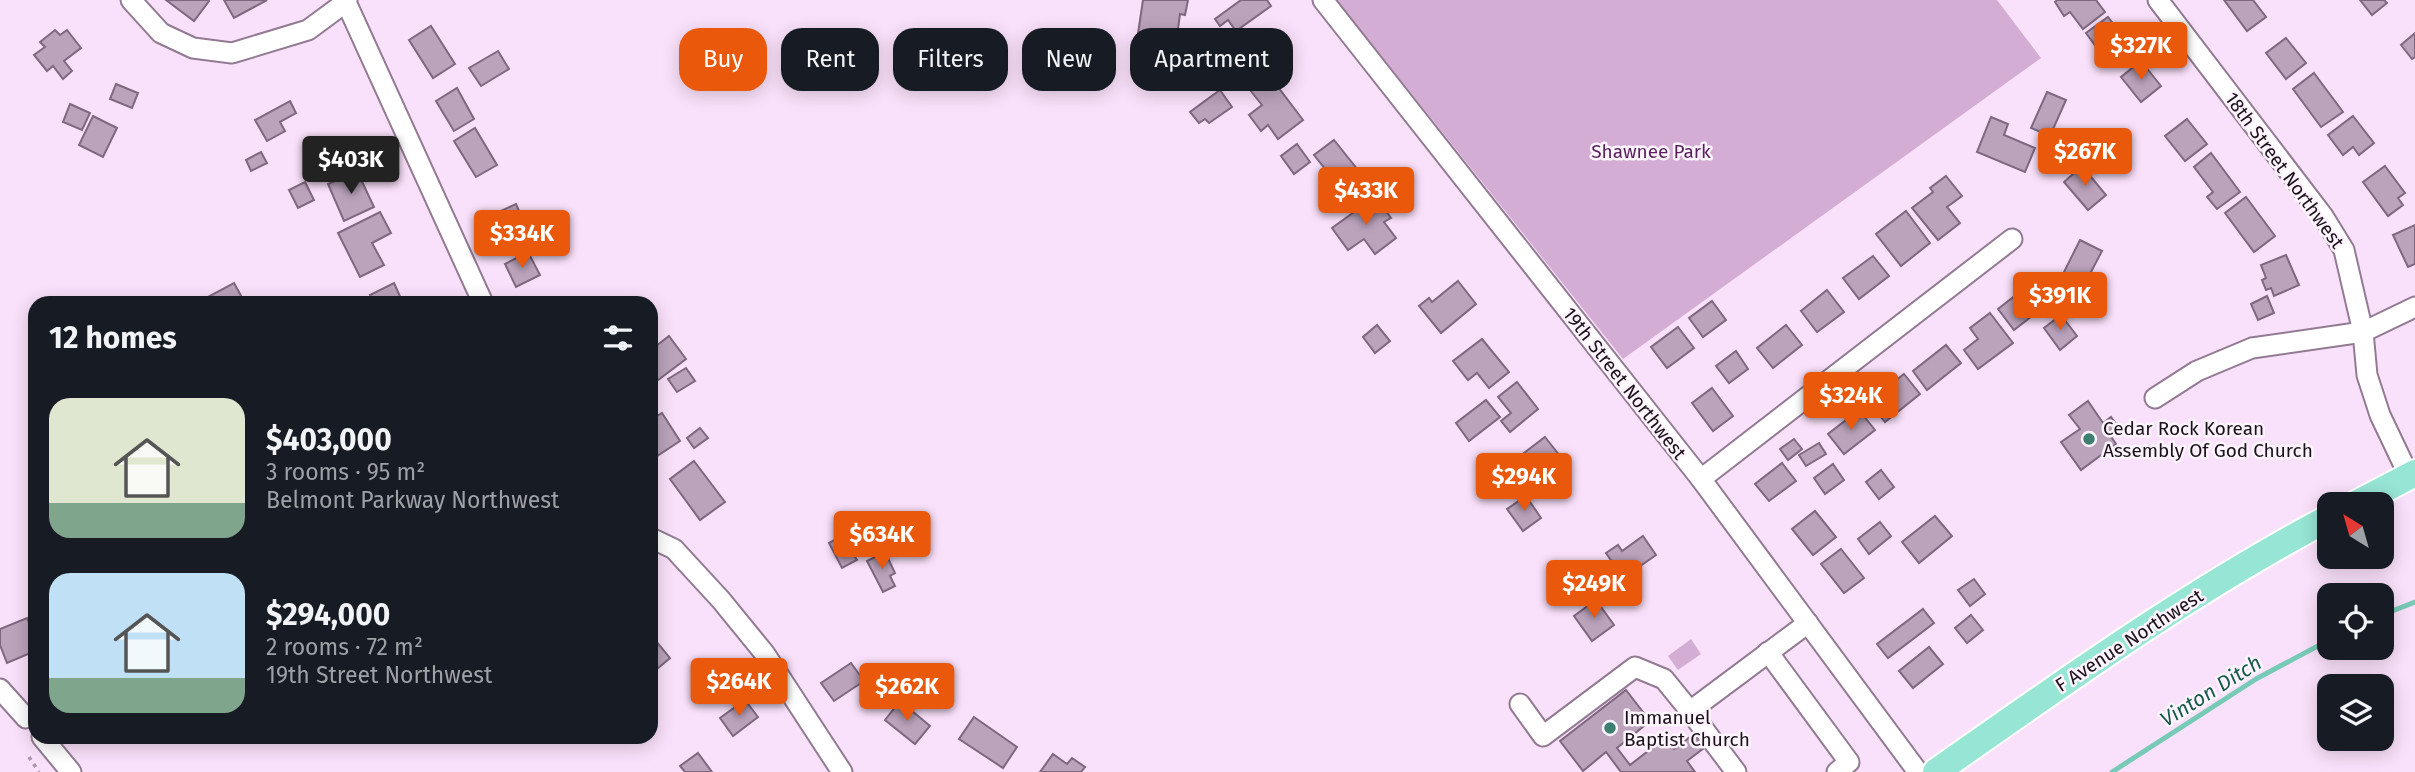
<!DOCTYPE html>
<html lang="en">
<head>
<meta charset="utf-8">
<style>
	:root { --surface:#171b24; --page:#242831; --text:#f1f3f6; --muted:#9ea1a6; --accent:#ea580c }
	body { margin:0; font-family:"Fira Sans",sans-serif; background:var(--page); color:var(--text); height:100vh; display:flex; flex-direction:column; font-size:26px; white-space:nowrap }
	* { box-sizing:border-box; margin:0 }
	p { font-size:23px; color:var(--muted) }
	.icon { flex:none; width:38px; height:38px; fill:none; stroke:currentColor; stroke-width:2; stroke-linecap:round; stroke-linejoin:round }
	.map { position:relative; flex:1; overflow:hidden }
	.sheet { position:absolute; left:28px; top:296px; width:630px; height:448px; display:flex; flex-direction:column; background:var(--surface); border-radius:21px; box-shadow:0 4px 18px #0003 }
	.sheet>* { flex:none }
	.top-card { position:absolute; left:679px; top:28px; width:665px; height:63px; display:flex; gap:14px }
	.needle { width:46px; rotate:323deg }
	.buttons { position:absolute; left:2317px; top:492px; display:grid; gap:14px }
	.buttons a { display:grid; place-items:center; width:77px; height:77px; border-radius:14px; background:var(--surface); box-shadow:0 4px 18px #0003; font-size:35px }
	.price { position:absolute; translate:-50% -60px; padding:0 16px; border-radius:7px; background:var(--accent); color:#fff; font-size:23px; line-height:46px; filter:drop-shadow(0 2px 4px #0008) }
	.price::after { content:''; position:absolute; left:50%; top:42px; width:21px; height:16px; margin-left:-10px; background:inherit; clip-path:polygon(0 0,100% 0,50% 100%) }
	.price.selected { background:#222; color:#fff }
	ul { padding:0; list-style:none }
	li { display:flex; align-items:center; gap:21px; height:175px; padding:0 21px }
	li span { display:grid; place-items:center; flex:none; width:196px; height:140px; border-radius:21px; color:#555 }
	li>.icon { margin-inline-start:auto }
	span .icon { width:84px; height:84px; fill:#fffc; stroke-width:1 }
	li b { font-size:30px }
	h2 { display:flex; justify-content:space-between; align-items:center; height:84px; padding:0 21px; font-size:30px }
	.tag { padding:0 24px; border-radius:21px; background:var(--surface); box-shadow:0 4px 18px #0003; font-size:24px; line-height:63px }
	.tag.selected { background:var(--accent); color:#fff }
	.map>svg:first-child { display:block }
</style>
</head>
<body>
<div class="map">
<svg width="2415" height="772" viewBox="0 0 2415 772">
	<rect width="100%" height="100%" fill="#fae1fb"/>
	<g fill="#d4add5">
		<path d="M 1337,0 L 1997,0 L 2041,58 L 1623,359 Z"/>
		<path d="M 1691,639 L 1701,654 L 1678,670 L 1668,656 Z"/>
	</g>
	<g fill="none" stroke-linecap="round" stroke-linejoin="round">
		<g stroke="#77cab6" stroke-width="5">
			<path d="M 2382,615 L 2415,602"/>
			<path d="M 2112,772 L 2256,679 L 2329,640"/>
		</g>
	</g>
	<g fill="#bba3bc" stroke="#7f687f" stroke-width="2">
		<path d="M 166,0 L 208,0 L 209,1 L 194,21 Z"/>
		<path d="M 224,0 L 267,0 L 234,18 Z"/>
		<path d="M 1143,0 L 1188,0 L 1185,15 L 1180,14 L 1176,44 L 1159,42 L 1158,50 L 1136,47 Z"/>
		<path d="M 1241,0 L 1267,0 L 1271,6 L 1236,31 L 1228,20 L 1220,26 L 1215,19 Z"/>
		<path d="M 2057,0 L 2096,0 L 2105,12 L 2083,29 L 2070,12 L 2064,16 L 2055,2 Z"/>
		<path d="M 2224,0 L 2253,0 L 2266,17 L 2247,31 Z"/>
		<path d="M 2360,0 L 2384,0 L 2387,3 L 2372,15 Z"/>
		<path d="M 2108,17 L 2136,53 L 2119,65 L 2111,54 L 2105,59 L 2086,33 Z"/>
		<path d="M 431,26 L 455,64 L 433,78 L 409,40 Z"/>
		<path d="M 55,30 L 60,35 L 67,30 L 81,48 L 64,61 L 72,71 L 63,79 L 53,66 L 47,71 L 34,55 L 45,47 L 40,42 Z"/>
		<path d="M 2415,33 L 2415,57 L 2412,59 L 2401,45 Z"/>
		<path d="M 2286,38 L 2306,63 L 2286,79 L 2266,53 Z"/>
		<path d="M 498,51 L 509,69 L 481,86 L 469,68 Z"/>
		<path d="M 2141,61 L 2161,86 L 2141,102 L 2121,77 Z"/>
		<path d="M 2314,73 L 2343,112 L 2321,127 L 2293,89 Z"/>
		<path d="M 1269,75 L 1303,120 L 1278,139 L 1268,125 L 1261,131 L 1249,115 L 1262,105 L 1250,90 Z"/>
		<path d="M 116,84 L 138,93 L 132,108 L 110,99 Z"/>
		<path d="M 457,88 L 474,119 L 454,131 L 436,101 Z"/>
		<path d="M 1220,90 L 1232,107 L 1209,123 L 1205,119 L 1199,123 L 1190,112 Z"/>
		<path d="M 2047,92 L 2066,100 L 2050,136 L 2031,128 Z"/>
		<path d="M 290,101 L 296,113 L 280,122 L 285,131 L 267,141 L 255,120 Z"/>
		<path d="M 70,104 L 90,113 L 82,130 L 63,122 Z"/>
		<path d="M 93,116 L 117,128 L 103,157 L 79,145 Z"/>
		<path d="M 2353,116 L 2374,143 L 2359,155 L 2353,147 L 2343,155 L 2328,135 Z"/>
		<path d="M 1991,117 L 2008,124 L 2004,135 L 2035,148 L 2025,172 L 1977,152 Z"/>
		<path d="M 2187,119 L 2207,144 L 2185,161 L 2165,136 Z"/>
		<path d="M 475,128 L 497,165 L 476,177 L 454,141 Z"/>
		<path d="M 1334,140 L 1362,175 L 1342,190 L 1314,155 Z"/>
		<path d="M 1297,144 L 1310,162 L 1294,174 L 1281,156 Z"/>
		<path d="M 261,152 L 267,163 L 251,171 L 246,160 Z"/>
		<path d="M 2211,153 L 2240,192 L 2217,209 L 2207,197 L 2213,192 L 2194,167 Z"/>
		<path d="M 2082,166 L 2106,195 L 2088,210 L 2064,182 Z"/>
		<path d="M 2385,166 L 2405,193 L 2398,198 L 2403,205 L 2388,216 L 2363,182 Z"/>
		<path d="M 357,171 L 374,207 L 344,221 L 328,184 Z"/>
		<path d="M 1946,176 L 1962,196 L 1947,207 L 1960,223 L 1938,240 L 1912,208 L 1933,192 L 1930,188 Z"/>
		<path d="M 305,182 L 314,200 L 298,208 L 289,190 Z"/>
		<path d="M 1375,197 L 1391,218 L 1384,222 L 1396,238 L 1375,254 L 1364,239 L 1348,250 L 1332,228 Z"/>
		<path d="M 2246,197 L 2275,236 L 2254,252 L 2225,213 Z"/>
		<path d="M 516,204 L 525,225 L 534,221 L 541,236 L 521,246 L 515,232 L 502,237 L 492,215 Z"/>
		<path d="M 1906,211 L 1930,243 L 1901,266 L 1876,234 Z"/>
		<path d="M 380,212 L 391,233 L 372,243 L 384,265 L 360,277 L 338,233 Z"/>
		<path d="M 2415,225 L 2415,264 L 2408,267 L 2393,235 Z"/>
		<path d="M 2080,240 L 2102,251 L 2080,293 L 2059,282 Z"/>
		<path d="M 528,252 L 540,275 L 516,287 L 505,264 Z"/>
		<path d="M 2286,255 L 2299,285 L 2274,296 L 2271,288 L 2266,290 L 2262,280 L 2266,278 L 2261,265 Z"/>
		<path d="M 1873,256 L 1889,276 L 1859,299 L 1843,278 Z"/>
		<path d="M 1458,281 L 1476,304 L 1441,333 L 1419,306 L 1429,298 L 1432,302 Z"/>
		<path d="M 234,283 L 245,303 L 204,303 L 202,300 Z"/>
		<path d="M 394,283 L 403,303 L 374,303 L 370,295 Z"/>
		<path d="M 2025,288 L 2041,309 L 2014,330 L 1998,309 Z"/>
		<path d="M 1827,290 L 1844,312 L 1817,332 L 1801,311 Z"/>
		<path d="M 2267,296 L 2274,313 L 2258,320 L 2251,304 Z"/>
		<path d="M 1712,301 L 1726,320 L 1703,337 L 1689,318 Z"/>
		<path d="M 1990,313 L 2013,343 L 1978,369 L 1964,350 L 1978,339 L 1970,328 Z"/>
		<path d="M 2061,315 L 2077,336 L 2060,350 L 2044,328 Z"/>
		<path d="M 1377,325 L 1390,341 L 1375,353 L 1363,337 Z"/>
		<path d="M 1786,325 L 1802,345 L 1773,368 L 1757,348 Z"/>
		<path d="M 1678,327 L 1694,348 L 1667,368 L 1651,347 Z"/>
		<path d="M 669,336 L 686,359 L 658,380 L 651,370 L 651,350 Z"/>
		<path d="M 1482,339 L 1509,372 L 1489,388 L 1477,373 L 1468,380 L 1453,361 Z"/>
		<path d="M 1946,345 L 1961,363 L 1927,390 L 1913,371 Z"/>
		<path d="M 1736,351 L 1748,369 L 1729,383 L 1716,366 Z"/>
		<path d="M 686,368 L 695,381 L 677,392 L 668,379 Z"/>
		<path d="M 1904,374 L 1920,394 L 1885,422 L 1869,402 Z"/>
		<path d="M 1517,382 L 1538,409 L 1510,432 L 1501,421 L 1511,413 L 1498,397 Z"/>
		<path d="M 1712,388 L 1733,416 L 1713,431 L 1692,403 Z"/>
		<path d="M 1486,400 L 1500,417 L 1469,441 L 1456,423 Z"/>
		<path d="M 2088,401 L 2103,423 L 2111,417 L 2119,428 L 2110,435 L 2116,444 L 2081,470 L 2061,442 L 2080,429 L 2069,415 Z"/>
		<path d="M 1859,410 L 1875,430 L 1844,454 L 1828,434 Z"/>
		<path d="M 662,413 L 680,441 L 657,456 L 651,447 L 651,420 Z"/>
		<path d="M 700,428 L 708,438 L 694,448 L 687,438 Z"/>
		<path d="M 1545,437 L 1568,466 L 1547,483 L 1524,453 Z"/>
		<path d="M 1794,439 L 1802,449 L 1788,460 L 1780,449 Z"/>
		<path d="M 1819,443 L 1826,454 L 1806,466 L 1799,455 Z"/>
		<path d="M 694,461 L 725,502 L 700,520 L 670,479 Z"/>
		<path d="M 1782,463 L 1796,481 L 1769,501 L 1755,484 Z"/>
		<path d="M 1833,464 L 1844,480 L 1825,494 L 1814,478 Z"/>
		<path d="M 1881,470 L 1894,487 L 1879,499 L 1866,482 Z"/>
		<path d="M 1526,496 L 1541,518 L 1523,531 L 1507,509 Z"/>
		<path d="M 1815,511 L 1836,537 L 1813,555 L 1792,529 Z"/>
		<path d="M 1935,516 L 1952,536 L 1919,563 L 1902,542 Z"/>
		<path d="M 1880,522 L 1891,536 L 1869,554 L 1858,539 Z"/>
		<path d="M 857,528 L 868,549 L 855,557 L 857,560 L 842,568 L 829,543 Z"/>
		<path d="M 1643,536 L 1656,555 L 1623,578 L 1606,553 L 1618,545 L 1622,551 Z"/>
		<path d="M 1841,549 L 1864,578 L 1844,593 L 1821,564 Z"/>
		<path d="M 885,552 L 895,573 L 890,576 L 895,586 L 883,592 L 867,561 Z"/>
		<path d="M 1974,579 L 1985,594 L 1970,606 L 1958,590 Z"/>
		<path d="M 1596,600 L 1614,625 L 1592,641 L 1574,616 Z"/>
		<path d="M 1923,609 L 1934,623 L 1888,658 L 1877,644 Z"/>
		<path d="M 1971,615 L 1983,630 L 1967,643 L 1955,628 Z"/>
		<path d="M 27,618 L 35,637 L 35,651 L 7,663 L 0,645 L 0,629 Z"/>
		<path d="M 651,635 L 670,658 L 651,674 Z"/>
		<path d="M 1929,647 L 1943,664 L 1913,688 L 1899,671 Z"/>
		<path d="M 851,663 L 864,681 L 834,701 L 821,683 Z"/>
		<path d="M 892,666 L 900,678 L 885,688 L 877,677 Z"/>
		<path d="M 1626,690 L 1650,721 L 1617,748 L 1630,765 L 1665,738 L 1674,749 L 1694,734 L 1704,748 L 1687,761 L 1695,772 L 1621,772 L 1606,752 L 1583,771 L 1560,741 Z"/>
		<path d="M 745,700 L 758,717 L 733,736 L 720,718 Z"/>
		<path d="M 900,701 L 930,726 L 915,744 L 885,720 Z"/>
		<path d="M 974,717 L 1017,747 L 1003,768 L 959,739 Z"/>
		<path d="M 698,753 L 712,772 L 685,772 L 680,766 Z"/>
		<path d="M 1053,754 L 1067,764 L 1072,758 L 1085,767 L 1081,772 L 1040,772 Z"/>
	</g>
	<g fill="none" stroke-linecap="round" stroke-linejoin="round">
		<defs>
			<g id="minor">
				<path d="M 131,0 L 161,33 L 193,48 L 232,53 L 308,30 L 346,2"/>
				<path d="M 347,0 L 346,2 L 483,303"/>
				<path d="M 1323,0 L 1701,479 L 1918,772"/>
				<path d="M 2158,0 L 2323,216 L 2344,250 L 2363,332 L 2367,375 L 2380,415 L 2409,476"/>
				<path d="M 2155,398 L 2197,371 L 2252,348 L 2363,332 L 2415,307"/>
				<path d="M 1701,479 L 2012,239"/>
				<path d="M 651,538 L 674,549 L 721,600 L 765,654 L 842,772"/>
				<path d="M 1768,652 L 1849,762 L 1837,772"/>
				<path d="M 0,689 L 26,718"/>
				<path d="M 1520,704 L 1543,736 L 1635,667 L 1664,679 L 1690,711"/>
				<path d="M 42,737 L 71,772"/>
				<path d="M 1736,772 L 1690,711 L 1808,623"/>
			</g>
			<g id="major">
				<path d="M 2356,504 L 2415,473"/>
				<path d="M 1936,772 C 2064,682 2191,591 2329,518"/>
			</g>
		</defs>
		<use href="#minor" stroke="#927b92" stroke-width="23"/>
		<use href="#major" stroke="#fff" stroke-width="30"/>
		<path stroke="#a996a9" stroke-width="3.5" stroke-dasharray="3.5 5" stroke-linecap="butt" d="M 29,757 L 39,772"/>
		<use href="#minor" stroke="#fff" stroke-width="19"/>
		<use href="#major" stroke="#97e5d5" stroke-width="26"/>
	</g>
	<g fill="#3d7f71" stroke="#fef4fe" stroke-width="2.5">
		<circle cx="2089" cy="439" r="7"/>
		<circle cx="1610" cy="728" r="7"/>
	</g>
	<g text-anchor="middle" stroke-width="5" stroke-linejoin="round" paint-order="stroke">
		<g font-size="19" fill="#571f5b" stroke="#fef4fe">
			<text x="1651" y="158">Shawnee Park</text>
		</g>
		<g font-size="19" fill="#191019" stroke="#fef4fe">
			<text transform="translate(2285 170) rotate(54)" y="7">18th Street Northwest</text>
			<text transform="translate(1625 383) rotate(52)" y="7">19th Street Northwest</text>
			<text transform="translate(2129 640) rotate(-33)" y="7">F Avenue Northwest</text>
		</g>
		<g font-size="19" fill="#191019" stroke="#fef4fe" text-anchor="start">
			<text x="2103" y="435">Cedar Rock Korean<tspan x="2103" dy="22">Assembly Of God Church</tspan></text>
			<text x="1624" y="724">Immanuel<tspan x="1624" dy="22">Baptist Church</tspan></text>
		</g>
		<g font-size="21" font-style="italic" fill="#145a4c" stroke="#fef4fe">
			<text transform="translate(2211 691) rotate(-32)" y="7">Vinton Ditch</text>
		</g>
	</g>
</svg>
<div class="buttons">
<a><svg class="needle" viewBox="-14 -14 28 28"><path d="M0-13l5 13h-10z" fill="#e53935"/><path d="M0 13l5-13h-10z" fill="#9ea1a6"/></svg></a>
<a><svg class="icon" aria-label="locate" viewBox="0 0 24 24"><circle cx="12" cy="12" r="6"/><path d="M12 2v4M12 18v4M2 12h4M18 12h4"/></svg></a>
<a><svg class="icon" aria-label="layers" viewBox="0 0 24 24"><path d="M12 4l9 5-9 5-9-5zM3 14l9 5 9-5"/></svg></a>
</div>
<b class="price" style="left:2141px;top:82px">$327K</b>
<b class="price" style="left:2085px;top:188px">$267K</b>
<b class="price selected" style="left:351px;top:196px">$403K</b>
<b class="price" style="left:1366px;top:227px">$433K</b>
<b class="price" style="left:522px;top:270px">$334K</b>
<b class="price" style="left:2060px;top:332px">$391K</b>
<b class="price" style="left:1851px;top:432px">$324K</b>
<b class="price" style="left:1524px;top:513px">$294K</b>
<b class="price" style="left:882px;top:571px">$634K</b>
<b class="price" style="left:1594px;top:620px">$249K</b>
<b class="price" style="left:739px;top:718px">$264K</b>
<b class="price" style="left:907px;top:723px">$262K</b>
<div class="top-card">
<a class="tag selected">Buy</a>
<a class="tag">Rent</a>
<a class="tag">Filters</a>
<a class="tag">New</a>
<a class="tag">Apartment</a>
</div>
<section class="sheet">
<h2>12 homes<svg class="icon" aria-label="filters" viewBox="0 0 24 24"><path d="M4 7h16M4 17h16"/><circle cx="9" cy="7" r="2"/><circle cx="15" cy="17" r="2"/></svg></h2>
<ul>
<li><span style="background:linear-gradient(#dfe7d0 75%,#7fa58c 0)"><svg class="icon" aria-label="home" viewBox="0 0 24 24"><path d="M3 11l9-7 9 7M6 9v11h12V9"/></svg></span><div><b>$403,000</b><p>3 rooms · 95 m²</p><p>Belmont Parkway Northwest</p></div></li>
<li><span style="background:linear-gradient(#bfe0f5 75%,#7fa58c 0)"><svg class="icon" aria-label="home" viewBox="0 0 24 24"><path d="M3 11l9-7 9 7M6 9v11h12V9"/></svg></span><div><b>$294,000</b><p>2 rooms · 72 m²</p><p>19th Street Northwest</p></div></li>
</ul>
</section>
</div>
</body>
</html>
